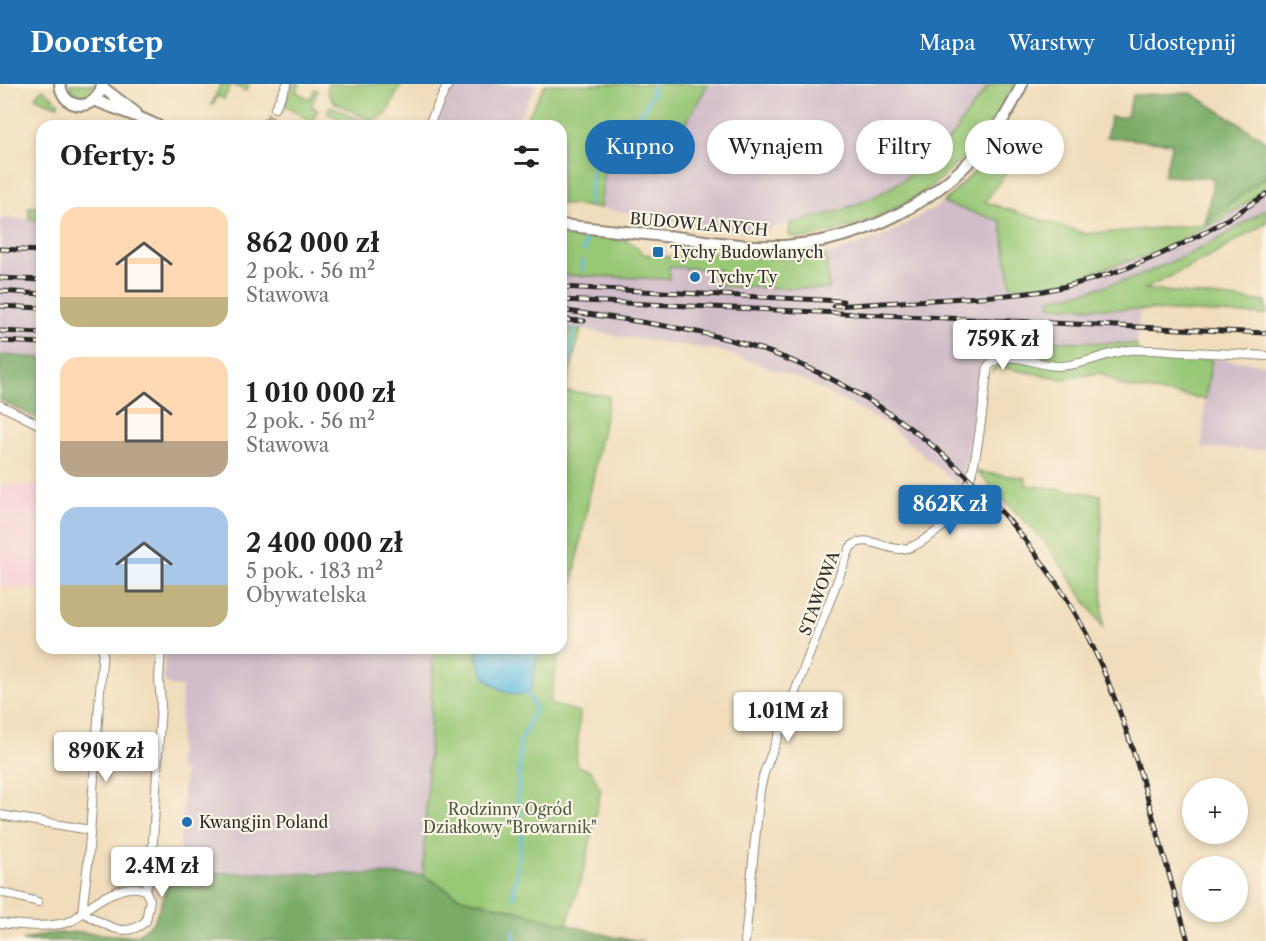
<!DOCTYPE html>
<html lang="pl">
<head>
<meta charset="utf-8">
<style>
	:root { --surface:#fff; --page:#f2f2f2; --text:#222; --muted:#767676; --accent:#1f6fb2 }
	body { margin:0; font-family:"Libre Caslon Text",serif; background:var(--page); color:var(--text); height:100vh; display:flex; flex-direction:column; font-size:22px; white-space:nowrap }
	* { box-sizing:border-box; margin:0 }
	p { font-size:20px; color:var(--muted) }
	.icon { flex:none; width:33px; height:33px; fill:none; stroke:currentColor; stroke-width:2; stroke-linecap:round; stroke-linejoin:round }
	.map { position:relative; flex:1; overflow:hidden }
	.sheet { position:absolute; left:36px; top:36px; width:531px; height:534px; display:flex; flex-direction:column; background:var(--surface); border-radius:18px; box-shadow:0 3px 9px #0003 }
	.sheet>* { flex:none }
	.banner { position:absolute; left:585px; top:36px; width:570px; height:54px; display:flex; gap:12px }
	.controls { position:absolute; left:1182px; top:694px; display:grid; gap:12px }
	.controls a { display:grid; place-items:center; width:66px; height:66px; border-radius:50%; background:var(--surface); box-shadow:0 3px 9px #0003; font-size:30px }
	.price { position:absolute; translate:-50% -51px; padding:0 14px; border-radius:6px; background:#fff; color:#222; font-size:20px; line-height:39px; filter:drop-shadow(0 2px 3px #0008) }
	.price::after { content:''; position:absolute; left:50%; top:36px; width:18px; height:14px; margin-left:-9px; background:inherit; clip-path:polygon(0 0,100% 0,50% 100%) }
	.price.selected { background:var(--accent); color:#fff }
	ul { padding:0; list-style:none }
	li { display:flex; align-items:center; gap:18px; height:150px; padding:0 24px }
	li span { display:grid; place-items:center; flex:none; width:168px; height:120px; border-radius:18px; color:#555 }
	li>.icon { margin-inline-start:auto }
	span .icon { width:72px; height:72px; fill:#fffc; stroke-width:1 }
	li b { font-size:26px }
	h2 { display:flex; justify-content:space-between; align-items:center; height:72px; padding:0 24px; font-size:26px }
	.chip { padding:0 21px; border-radius:27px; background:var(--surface); box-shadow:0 3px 9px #0003; font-size:21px; line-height:54px }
	.chip.selected { background:var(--accent); color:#fff }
	header { display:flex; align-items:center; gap:36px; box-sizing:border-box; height:84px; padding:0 30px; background:var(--accent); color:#fff }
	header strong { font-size:28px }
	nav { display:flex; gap:33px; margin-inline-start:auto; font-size:21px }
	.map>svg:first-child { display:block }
</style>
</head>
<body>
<header>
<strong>Doorstep</strong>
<nav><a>Mapa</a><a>Warstwy</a><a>Udostępnij</a></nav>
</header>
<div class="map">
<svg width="1266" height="857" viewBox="0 0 1266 857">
	<rect width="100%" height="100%" fill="#fcf5e5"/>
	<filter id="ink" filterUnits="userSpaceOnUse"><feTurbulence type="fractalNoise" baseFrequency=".0167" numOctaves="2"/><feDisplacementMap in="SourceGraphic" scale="12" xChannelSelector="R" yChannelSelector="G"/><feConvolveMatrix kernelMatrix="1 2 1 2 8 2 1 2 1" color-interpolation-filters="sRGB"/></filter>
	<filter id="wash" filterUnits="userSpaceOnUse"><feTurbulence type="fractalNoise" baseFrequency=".008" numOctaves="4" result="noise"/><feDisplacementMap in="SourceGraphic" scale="24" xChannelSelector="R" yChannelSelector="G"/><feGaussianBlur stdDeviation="1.35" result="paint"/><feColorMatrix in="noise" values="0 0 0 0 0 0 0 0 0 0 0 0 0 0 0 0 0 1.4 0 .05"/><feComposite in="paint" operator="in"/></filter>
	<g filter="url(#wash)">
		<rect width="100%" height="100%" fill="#f1ddbc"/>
		<path fill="#f6cfd7" d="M 0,401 L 42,402 L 42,506 L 0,503 Z"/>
		<g fill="#d1bdc9">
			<path d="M 456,0 L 537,0 L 514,42 L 435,42 Z"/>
			<path d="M 708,0 L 990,0 L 959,42 L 960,45 L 917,85 L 886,107 L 851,124 L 822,132 L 780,141 L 758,150 L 600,124 L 605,85 L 659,87 Z"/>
			<path d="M 1266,106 L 1266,125 L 1222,153 L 1191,169 L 1134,194 L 1087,207 L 1050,215 L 1050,222 L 1140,227 L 1136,260 L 985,255 L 967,374 L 957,400 L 887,340 L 803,296 L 719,266 L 623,253 L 581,245 L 561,246 L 561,191 L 668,195 L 669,183 L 721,186 L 720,202 L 829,205 L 826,171 L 885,152 L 943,119 L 1001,137 L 1140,172 L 1141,174 L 1185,156 L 1242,123 Z"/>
			<path d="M 0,134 L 42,136 L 42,274 L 0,271 Z"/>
			<path d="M 1212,275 L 1266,280 L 1266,366 L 1202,364 L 1205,315 Z"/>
			<path d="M 165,564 L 434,564 L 423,791 L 173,788 L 173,769 L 180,769 L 184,688 L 178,683 L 182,603 L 170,602 L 164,596 Z"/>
		</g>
		<g fill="#98c776" stroke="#627950" stroke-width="1.5">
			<path d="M 69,0 L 94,0 L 94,1 L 91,8 L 81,13 L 73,10 Z"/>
			<path d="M 221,0 L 249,0 L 246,7 L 231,0 L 224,15 L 218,12 L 213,21 L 211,21 Z"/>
			<path d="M 294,0 L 300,0 L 296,8 L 310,15 L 315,5 L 318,7 L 311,22 L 318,26 L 312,38 L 319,42 L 303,42 L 307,34 L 283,22 Z"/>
			<path d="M 327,0 L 401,0 L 386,31 L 374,36 L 365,34 L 334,18 L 328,9 Z"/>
			<path d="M 545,0 L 708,0 L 659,87 L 605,85 L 600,124 L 561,120 L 561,42 L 523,42 Z"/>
			<path d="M 990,0 L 1015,0 C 971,79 922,124 833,148 C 821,151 801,158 789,151 L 790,139 C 837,130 882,115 918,84 C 933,71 946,58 959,45 L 958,42 Z"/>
			<path d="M 43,5 L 58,18 L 58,21 L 55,21 L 36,14 L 36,11 Z"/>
			<path d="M 331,22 L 371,42 L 353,42 L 327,29 Z"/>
			<path d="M 990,72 L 1006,89 L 985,118 L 1086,150 L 1148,145 L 1205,140 L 1266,92 L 1266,106 C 1226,134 1185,156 1141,175 L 1140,173 L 1064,198 L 1011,204 L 1001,137 L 943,119 Z"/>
			<path d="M 29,123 L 42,124 L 42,136 L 29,135 Z"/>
			<path d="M 1266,125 L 1266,139 L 1211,172 L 1145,205 L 1266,218 L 1266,231 L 1050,222 L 1050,215 L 1087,207 L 1134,194 L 1191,169 L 1222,153 Z"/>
			<path d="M 561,149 L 627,156 L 644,170 L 677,174 L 697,168 L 788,175 L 826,171 L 829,205 L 719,202 L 720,186 L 669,183 L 669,195 L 561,191 Z"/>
			<path d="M 581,245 L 565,307 L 609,312 L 561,558 L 561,246 Z"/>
			<path d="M 996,255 L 1136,260 L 1139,273 L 1212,275 L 1205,315 L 1126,303 L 1100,289 L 1063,295 L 999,283 L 992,288 Z"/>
			<path d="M 977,388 L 1026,394 L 1026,401 L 1101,411 L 1103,543 L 1046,459 Z"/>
			<path d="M 434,564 L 477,564 L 477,575 L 532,604 L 538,564 L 560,564 L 550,620 L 580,628 L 576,681 L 591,687 L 601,706 L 585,782 L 567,840 L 461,814 L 423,791 Z"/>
		</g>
		<g fill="#7aac67" stroke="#526c49" stroke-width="1.5">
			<path d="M 1191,9 L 1266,57 L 1266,92 L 1205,140 L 1214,94 L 1164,92 L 1172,59 L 1107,53 L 1110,33 L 1126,33 L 1133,11 Z"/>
			<path d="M 0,271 L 42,274 L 42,337 L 0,316 Z"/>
			<path d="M 173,788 L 423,791 L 461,814 L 506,824 L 614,853 L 643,857 L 22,857 L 46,850 L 79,848 L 128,852 L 137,851 L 154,838 Z"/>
		</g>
		<path fill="#66c0e4" stroke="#487688" stroke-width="1.5" d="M 477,564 L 538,564 L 532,604 C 521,619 492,604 484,591 C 479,582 477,574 477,564 Z"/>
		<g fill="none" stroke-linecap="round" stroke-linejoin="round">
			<g stroke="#66c0e4" stroke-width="3">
				<path d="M 589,121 C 591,105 590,88 597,74 C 611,45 648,40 654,0"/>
				<path d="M 584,167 L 586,154"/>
				<path d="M 582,186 L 583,176"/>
				<path d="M 561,306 L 569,278 L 574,246"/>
				<path d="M 513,814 L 522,748 L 518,714 L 520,659 L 535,624 L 528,610"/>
				<path d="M 513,846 L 514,857"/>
			</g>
		</g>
	</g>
	<g filter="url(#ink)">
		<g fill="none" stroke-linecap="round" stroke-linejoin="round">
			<path stroke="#c9b99f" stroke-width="8" stroke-dasharray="8 4" stroke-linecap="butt" d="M 267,38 L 275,24"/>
			<defs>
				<g id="street">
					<path d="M 275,24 L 287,0"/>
					<path d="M 266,42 L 267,38"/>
					<path d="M 428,42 L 448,0"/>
					<path d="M 0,321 L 42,342"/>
					<path d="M 0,731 L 90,746"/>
					<path d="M 145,806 L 151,792 L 161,619 L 159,595 L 161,564"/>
					<path d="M 0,808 L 38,818"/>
					<path d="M 82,828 L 88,779 L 103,564"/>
					<path d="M 0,839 C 22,841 50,845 71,837 C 76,835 78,832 82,828 C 97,816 126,797 145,806 L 150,816 L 146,837 C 124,857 103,839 82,828"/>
					<path d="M 745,857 L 760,706 L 764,689 L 850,464 C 865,448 883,466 901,465 C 911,465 919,459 927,454 C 936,448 948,440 955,430 C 978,396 982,324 988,282 C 1005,263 1037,282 1058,282 C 1082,282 1105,269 1129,266 C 1147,265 1166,267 1184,268 C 1211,269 1239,270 1266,272"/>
				</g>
				<g id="secondary">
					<path d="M 60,0 C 63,28 98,28 102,0"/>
					<path d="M 102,3 L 136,29"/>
					<path d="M 94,16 C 116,25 138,32 158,42"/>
					<path d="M 561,141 C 602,145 642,150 683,154 C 707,157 731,161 755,162 C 819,165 883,145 934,108 C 972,81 1003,43 1022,0"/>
				</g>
			</defs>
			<use href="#street" stroke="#8e8474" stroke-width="10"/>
			<use href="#secondary" stroke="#8e8474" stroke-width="14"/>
			<use href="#street" stroke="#fff" stroke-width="8"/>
			<use href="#secondary" stroke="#fff" stroke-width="10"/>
			<defs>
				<g id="rail">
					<path d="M 0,165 L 42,167"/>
					<path d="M 0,194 L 42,196"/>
					<path d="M 561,203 L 843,217"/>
					<path d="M 0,207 L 42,210"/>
					<path d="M 561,216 L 1266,249"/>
					<path d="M 0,222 L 42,224"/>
					<path d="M 834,222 C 872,220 910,217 948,215 C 979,213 1011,212 1043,207 C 1124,192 1199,157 1266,110"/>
					<path d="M 561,226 C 612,234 665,240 715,252 C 849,284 960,367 1041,477 C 1063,507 1083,540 1098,574 C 1138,664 1160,762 1188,857"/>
					<path d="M 561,236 L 584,237"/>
					<path d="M 0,247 L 42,249"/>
					<path d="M 0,257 L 42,259"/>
				</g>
			</defs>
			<use href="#rail" stroke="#2b2b2b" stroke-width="5"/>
			<use href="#rail" stroke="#fcf5e5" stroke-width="3" stroke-dasharray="9" stroke-linecap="butt"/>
		</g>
	</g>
	<g fill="#1f6fb2" stroke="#fcf5e5" stroke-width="2">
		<rect x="652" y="162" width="12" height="12" rx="3"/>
		<circle cx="695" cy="193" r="6"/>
		<circle cx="187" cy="738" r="6"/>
	</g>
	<g text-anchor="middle" stroke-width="4.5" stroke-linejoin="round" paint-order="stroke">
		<g font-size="16" fill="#2b2b2b" stroke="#fcf5e5">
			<text transform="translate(699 140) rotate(5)" y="6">BUDOWLANYCH</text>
			<text transform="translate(819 509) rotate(-70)" y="6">STAWOWA</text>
		</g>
		<g font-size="16" fill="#2b2b2b" stroke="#fcf5e5" text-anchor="start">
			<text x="670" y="174">Tychy Budowlanych</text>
			<text x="707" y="199">Tychy Ty</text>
			<text x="199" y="744">Kwangjin Poland</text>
		</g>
		<g font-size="16" fill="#4c5a42" stroke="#fcf5e5">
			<text x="510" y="731">Rodzinny Ogród<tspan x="510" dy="18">Działkowy "Browarnik"</tspan></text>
		</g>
	</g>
</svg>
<div class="controls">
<a>+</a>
<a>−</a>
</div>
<b class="price" style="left:1003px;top:287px">759K zł</b>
<b class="price selected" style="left:950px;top:452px">862K zł</b>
<b class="price" style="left:788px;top:659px">1.01M zł</b>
<b class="price" style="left:106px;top:699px">890K zł</b>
<b class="price" style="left:162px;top:814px">2.4M zł</b>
<div class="banner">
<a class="chip selected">Kupno</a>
<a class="chip">Wynajem</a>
<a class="chip">Filtry</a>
<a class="chip">Nowe</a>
</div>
<section class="sheet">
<h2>Oferty: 5<svg class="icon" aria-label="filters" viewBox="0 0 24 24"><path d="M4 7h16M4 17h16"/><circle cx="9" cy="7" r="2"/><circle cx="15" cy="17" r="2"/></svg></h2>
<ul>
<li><span style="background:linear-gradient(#ffd9b3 75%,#c2b280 0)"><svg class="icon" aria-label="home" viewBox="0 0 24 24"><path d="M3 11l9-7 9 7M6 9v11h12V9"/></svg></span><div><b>862 000 zł</b><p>2 pok. · 56 m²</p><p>Stawowa</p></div></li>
<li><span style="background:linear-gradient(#ffd9b3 70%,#b9a48a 0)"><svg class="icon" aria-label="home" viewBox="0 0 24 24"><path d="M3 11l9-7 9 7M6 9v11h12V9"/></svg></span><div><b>1 010 000 zł</b><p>2 pok. · 56 m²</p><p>Stawowa</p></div></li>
<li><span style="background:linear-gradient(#a9c7e8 65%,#c2b280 0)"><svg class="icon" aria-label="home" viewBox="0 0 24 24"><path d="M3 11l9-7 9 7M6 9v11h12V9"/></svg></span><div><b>2 400 000 zł</b><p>5 pok. · 183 m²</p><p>Obywatelska</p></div></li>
</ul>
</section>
</div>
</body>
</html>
